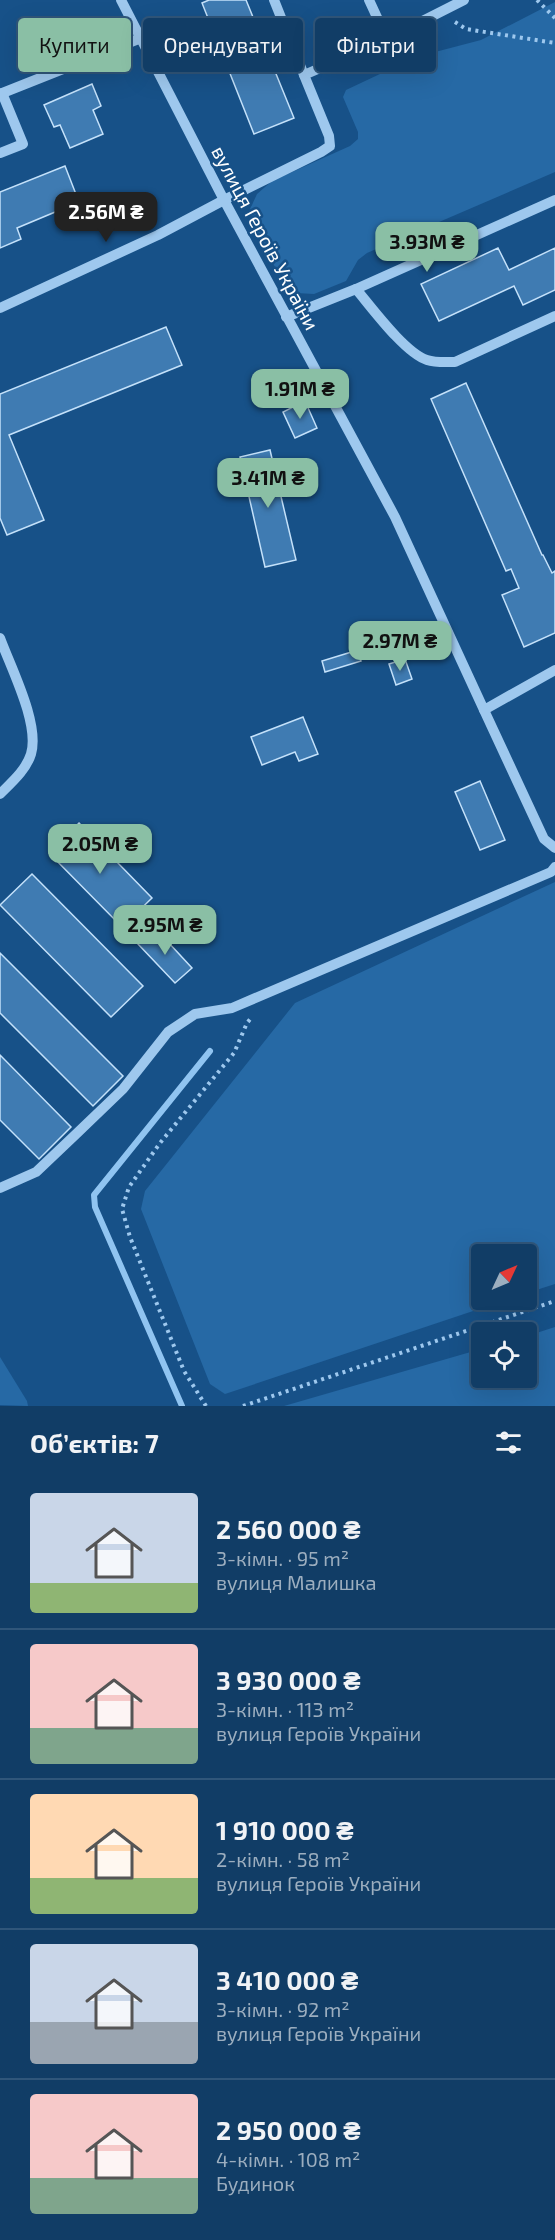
<!DOCTYPE html>
<html lang="uk">
<head>
<meta charset="utf-8">
<style>
	:root { --surface:#113d66; --page:#1a446c; --text:#f1f3f6; --muted:#9caebf; --line:#30567a; --accent:#8abfa5 }
	body { margin:0; font-family:"Exo 2",sans-serif; background:var(--page); color:var(--text); height:100vh; display:flex; flex-direction:column; font-size:22px; white-space:nowrap }
	* { box-sizing:border-box; margin:0 }
	p { font-size:20px; color:var(--muted) }
	.icon { flex:none; width:33px; height:33px; fill:none; stroke:currentColor; stroke-width:2; stroke-linecap:round; stroke-linejoin:round }
	.map { position:relative; height:1406px; overflow:hidden }
	.drawer { display:flex; flex-direction:column; background:var(--surface); flex:1 }
	.drawer>* { flex:none }
	.guide { position:absolute; left:18px; top:18px; width:519px; height:54px; display:flex; gap:12px }
	.needle { width:39px; rotate:46deg }
	.controls { position:absolute; left:471px; top:1244px; display:grid; gap:12px }
	.controls a { display:grid; place-items:center; width:66px; height:66px; border-radius:6px; background:var(--surface); box-shadow:0 6px 24px #0002,0 0 0 2px var(--line); font-size:30px }
	.price { position:absolute; translate:-50% -51px; padding:0 14px; border-radius:12px; background:var(--accent); color:#111; font-size:20px; line-height:39px; filter:drop-shadow(0 2px 3px #0008) }
	.price::after { content:''; position:absolute; left:50%; top:36px; width:18px; height:14px; margin-left:-9px; background:inherit; clip-path:polygon(0 0,100% 0,50% 100%) }
	.price.selected { background:#222; color:#fff }
	ul { padding:0; list-style:none }
	li { display:flex; align-items:center; gap:18px; height:150px; padding:0 30px }
	li+li { border-top:2px solid var(--line) }
	li span { display:grid; place-items:center; flex:none; width:168px; height:120px; border-radius:6px; color:#555 }
	li>.icon { margin-inline-start:auto }
	span .icon { width:72px; height:72px; fill:#fffc; stroke-width:1 }
	li b { font-size:26px }
	h2 { display:flex; justify-content:space-between; align-items:center; height:72px; padding:0 30px; font-size:26px }
	.tag { padding:0 21px; border-radius:6px; background:var(--surface); box-shadow:0 6px 24px #0002,0 0 0 2px var(--line); font-size:21px; line-height:54px }
	.tag.selected { background:var(--accent); color:#111 }
	.map>svg:first-child { display:block }
</style>
</head>
<body>
<div class="map">
<svg width="555" height="1406" viewBox="0 0 555 1406">
	<rect width="100%" height="100%" fill="#175188"/>
	<g fill="#2669a5">
		<path d="M 555,2 L 555,172 L 367,253 L 358,260 L 346,281 L 314,294 L 296,293 L 283,282 L 257,233 L 250,209 L 257,194 L 272,181 L 350,146 L 358,139 L 358,132 L 343,97 L 346,90 L 416,57 L 481,40 Z"/>
		<path d="M 555,882 L 555,1284 L 527,1293 L 526,1254 L 482,1254 L 482,1299 L 509,1299 L 225,1394 L 210,1384 L 141,1209 L 145,1191 L 295,1003 Z"/>
		<path d="M 555,1327 L 555,1406 L 284,1406 L 481,1349 L 482,1377 L 526,1377 L 527,1336 Z"/>
		<path d="M 0,1357 L 27,1401 L 28,1406 L 0,1405 Z"/>
	</g>
	<g fill="none" stroke-linecap="round" stroke-linejoin="round">
		<path stroke="#90c4f1" stroke-width="6" d="M 182,1406 L 95,1207 L 94,1195 L 210,1051"/>
	</g>
	<g fill="#3f7bb2" stroke="#c4e1fa" stroke-width="1.5">
		<path d="M 209,0 L 246,0 L 294,118 L 254,134 L 202,3 Z"/>
		<path d="M 92,84 L 101,106 L 93,110 L 103,134 L 70,148 L 60,125 L 54,127 L 44,105 Z"/>
		<path d="M 65,166 L 79,202 L 17,228 L 21,239 L 0,248 L 0,192 Z"/>
		<path d="M 498,248 L 509,270 L 555,248 L 555,290 L 523,305 L 514,286 L 439,321 L 421,284 Z"/>
		<path d="M 166,327 L 182,365 L 9,435 L 44,520 L 7,535 L 0,518 L 0,394 Z"/>
		<path d="M 466,383 L 542,555 L 543,555 L 552,573 L 555,571 L 555,633 L 524,647 L 502,595 L 519,588 L 511,569 L 506,571 L 431,399 Z"/>
		<path d="M 305,401 L 317,428 L 295,438 L 283,412 Z"/>
		<path d="M 270,450 L 296,560 L 265,567 L 240,457 Z"/>
		<path d="M 358,650 L 361,661 L 325,672 L 322,661 Z"/>
		<path d="M 405,659 L 412,679 L 396,685 L 389,664 Z"/>
		<path d="M 303,717 L 318,754 L 299,761 L 295,752 L 262,765 L 251,737 Z"/>
		<path d="M 480,781 L 505,840 L 480,850 L 455,792 Z"/>
		<path d="M 79,823 L 152,898 L 122,927 L 49,853 Z"/>
		<path d="M 32,874 L 143,986 L 111,1017 L 0,905 Z"/>
		<path d="M 155,928 L 192,968 L 175,983 L 138,944 Z"/>
		<path d="M 0,953 L 123,1076 L 93,1106 L 0,1013 Z"/>
		<path d="M 0,1055 L 71,1127 L 39,1159 L 0,1120 Z"/>
	</g>
	<g fill="none" stroke-linecap="round" stroke-linejoin="round">
		<g stroke="#9ec8ee" stroke-width="4" stroke-dasharray="3 4.5" stroke-linecap="butt">
			<path d="M 537,0 L 555,18"/>
			<path d="M 455,22 L 466,29 L 555,43"/>
			<path d="M 206,1406 L 184,1371 L 130,1237 L 122,1209 L 129,1187 L 160,1143 L 234,1053 L 247,1023 L 252,1017"/>
			<path d="M 243,1406 L 555,1301"/>
		</g>
		<g stroke="#9ec8ee" stroke-width="10">
			<path d="M 121,0 L 224,200 L 395,517 L 484,710 L 555,670"/>
			<path d="M 274,0 L 304,75"/>
			<path d="M 369,0 L 387,39"/>
			<path d="M 0,94 L 141,38"/>
			<path d="M 0,153 L 23,144 L 2,93"/>
			<path d="M 356,289 C 372,308 405,353 427,360 C 436,363 446,362 455,362 L 555,316"/>
			<path d="M 0,308 L 158,235 L 224,200 L 321,152 L 330,146 L 329,136 L 304,75 L 387,39 L 464,0"/>
			<path d="M 286,317 L 356,289 L 555,200"/>
			<path d="M 0,638 C 11,668 40,724 31,754 C 26,770 12,782 0,794"/>
			<path d="M 484,710 L 544,839 L 555,848"/>
			<path d="M 0,1188 L 36,1172 L 76,1134 L 123,1089 L 168,1032 L 195,1014 L 232,1008 L 551,872 L 555,867"/>
		</g>
	</g>
	<g text-anchor="middle" stroke-width="5" stroke-linejoin="round" paint-order="stroke">
		<g font-size="20" fill="#fff" stroke="#175188">
			<text transform="translate(265 238) rotate(62)" y="7">вулиця Героїв України</text>
		</g>
	</g>
</svg>
<div class="controls">
<a><svg class="needle" viewBox="-14 -14 28 28"><path d="M0-13l5 13h-10z" fill="#e53935"/><path d="M0 13l5-13h-10z" fill="#9caebf"/></svg></a>
<a><svg class="icon" aria-label="locate" viewBox="0 0 24 24"><circle cx="12" cy="12" r="6"/><path d="M12 2v4M12 18v4M2 12h4M18 12h4"/></svg></a>
</div>
<b class="price selected" style="left:106px;top:243px">2.56M ₴</b>
<b class="price" style="left:427px;top:273px">3.93M ₴</b>
<b class="price" style="left:300px;top:420px">1.91M ₴</b>
<b class="price" style="left:268px;top:509px">3.41M ₴</b>
<b class="price" style="left:400px;top:672px">2.97M ₴</b>
<b class="price" style="left:100px;top:875px">2.05M ₴</b>
<b class="price" style="left:165px;top:956px">2.95M ₴</b>
<div class="guide">
<a class="tag selected">Купити</a>
<a class="tag">Орендувати</a>
<a class="tag">Фільтри</a>
</div>
</div>
<section class="drawer">
<h2>Об’єктів: 7<svg class="icon" aria-label="filters" viewBox="0 0 24 24"><path d="M4 7h16M4 17h16"/><circle cx="9" cy="7" r="2"/><circle cx="15" cy="17" r="2"/></svg></h2>
<ul>
<li><span style="background:linear-gradient(#c9d6e8 75%,#8fb573 0)"><svg class="icon" aria-label="home" viewBox="0 0 24 24"><path d="M3 11l9-7 9 7M6 9v11h12V9"/></svg></span><div><b>2 560 000 ₴</b><p>3-кімн. · 95 m²</p><p>вулиця Малишка</p></div></li>
<li><span style="background:linear-gradient(#f6c9c9 70%,#7fa58c 0)"><svg class="icon" aria-label="home" viewBox="0 0 24 24"><path d="M3 11l9-7 9 7M6 9v11h12V9"/></svg></span><div><b>3 930 000 ₴</b><p>3-кімн. · 113 m²</p><p>вулиця Героїв України</p></div></li>
<li><span style="background:linear-gradient(#ffd9b3 70%,#8fb573 0)"><svg class="icon" aria-label="home" viewBox="0 0 24 24"><path d="M3 11l9-7 9 7M6 9v11h12V9"/></svg></span><div><b>1 910 000 ₴</b><p>2-кімн. · 58 m²</p><p>вулиця Героїв України</p></div></li>
<li><span style="background:linear-gradient(#c9d6e8 65%,#9aa5b1 0)"><svg class="icon" aria-label="home" viewBox="0 0 24 24"><path d="M3 11l9-7 9 7M6 9v11h12V9"/></svg></span><div><b>3 410 000 ₴</b><p>3-кімн. · 92 m²</p><p>вулиця Героїв України</p></div></li>
<li><span style="background:linear-gradient(#f6c9c9 70%,#7fa58c 0)"><svg class="icon" aria-label="home" viewBox="0 0 24 24"><path d="M3 11l9-7 9 7M6 9v11h12V9"/></svg></span><div><b>2 950 000 ₴</b><p>4-кімн. · 108 m²</p><p>Будинок</p></div></li>
</ul>
</section>
</body>
</html>
